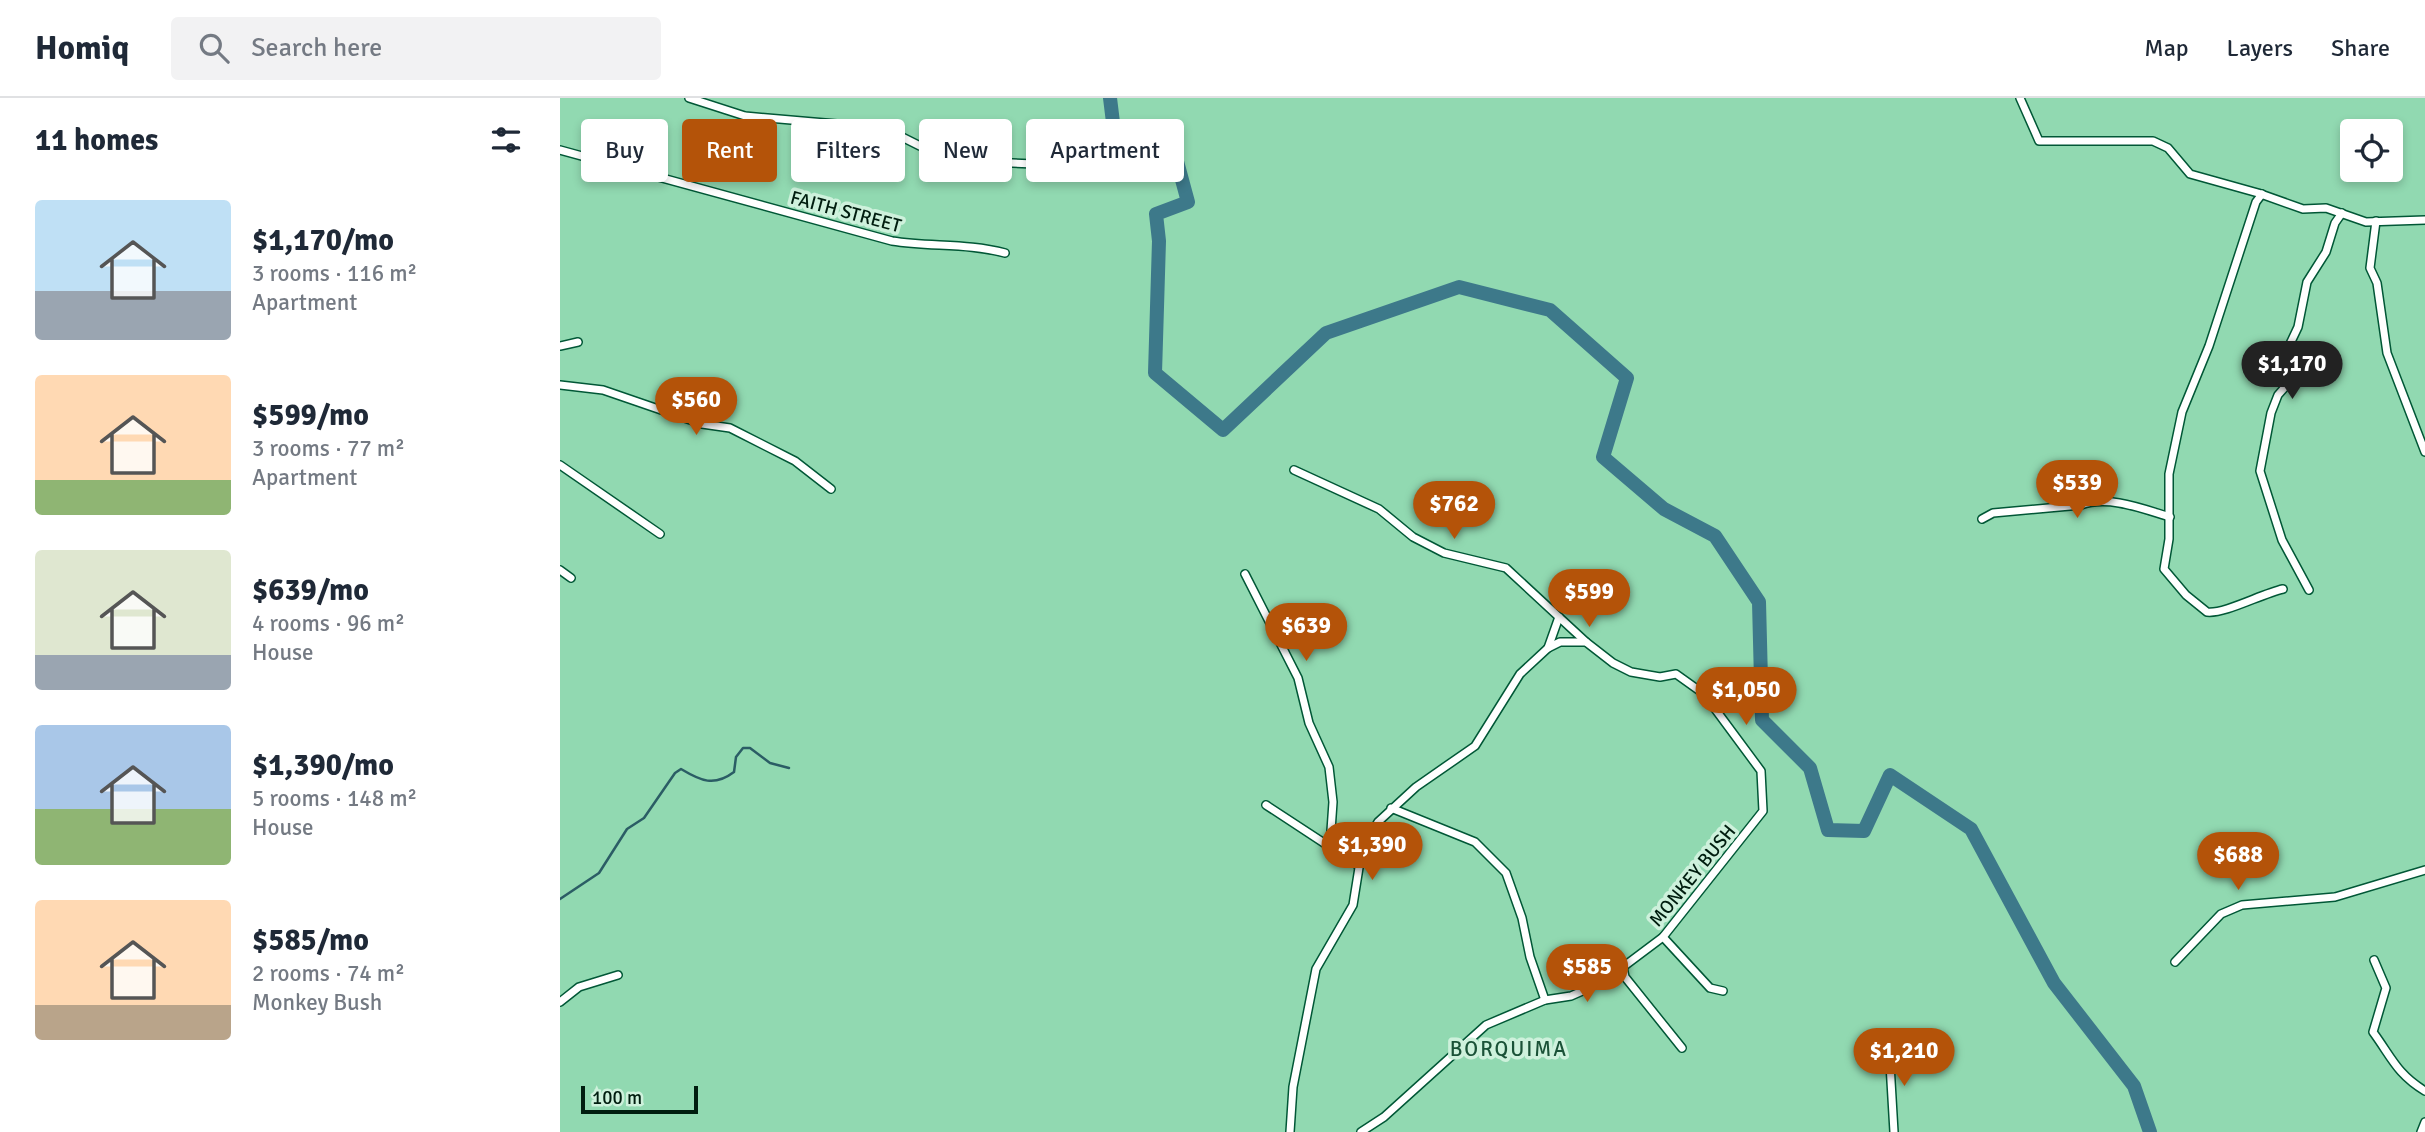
<!DOCTYPE html>
<html lang="en">
<head>
<meta charset="utf-8">
<style>
	:root { --surface:#fff; --page:#f2f2f3; --text:#1f2937; --muted:#747a83; --line:#e0e1e3; --accent:#b45309 }
	body { margin:0; font-family:Signika,sans-serif; background:var(--page); color:var(--text); height:100vh; display:flex; flex-direction:column; font-size:26px; white-space:nowrap }
	* { box-sizing:border-box; margin:0 }
	p { font-size:23px; color:var(--muted) }
	.icon { flex:none; width:38px; height:38px; fill:none; stroke:currentColor; stroke-width:2; stroke-linecap:round; stroke-linejoin:round }
	.map { position:relative; flex:1; overflow:hidden }
	.side { display:flex; flex-direction:column; background:var(--surface); width:560px }
	.side>* { flex:none }
	.hud { position:absolute; left:21px; top:21px; width:665px; height:63px; display:flex; gap:14px }
	.controls { position:absolute; left:1780px; top:21px; display:grid; gap:14px }
	.controls a { display:grid; place-items:center; width:63px; height:63px; border-radius:7px; background:var(--surface); box-shadow:0 4px 10px #0003; font-size:35px }
	.scale { position:absolute; left:21px; bottom:18px; width:117px; box-sizing:border-box; padding-left:7px; border:4px solid #001d0f; border-top:0; font-size:19px; line-height:24px; white-space:nowrap; color:#001d0f; -webkit-text-stroke:5px #cef1dc; paint-order:stroke }
	.price { position:absolute; translate:-50% -60px; padding:0 16px; border-radius:24px; background:var(--accent); color:#fff; font-size:23px; line-height:46px; filter:drop-shadow(0 2px 4px #0008) }
	.price::after { content:''; position:absolute; left:50%; top:42px; width:21px; height:16px; margin-left:-10px; background:inherit; clip-path:polygon(0 0,100% 0,50% 100%) }
	.price.current { background:#222; color:#fff }
	ul { padding:0; list-style:none }
	li { display:flex; align-items:center; gap:21px; height:175px; padding:0 35px }
	li span { display:grid; place-items:center; flex:none; width:196px; height:140px; border-radius:7px; color:#555 }
	li>.icon { margin-inline-start:auto }
	span .icon { width:84px; height:84px; fill:#fffc; stroke-width:1 }
	li b { font-size:30px }
	h2 { display:flex; justify-content:space-between; align-items:center; height:84px; padding:0 35px; font-size:30px }
	.pill { padding:0 24px; border-radius:7px; background:var(--surface); box-shadow:0 4px 10px #0003; font-size:24px; line-height:63px }
	.pill.current { background:var(--accent); color:#fff }
	header { display:flex; align-items:center; gap:42px; box-sizing:border-box; height:98px; padding:0 35px; background:var(--surface); border-bottom:2px solid var(--line) }
	header strong { font-size:33px }
	nav { display:flex; gap:38px; margin-inline-start:auto; font-size:24px }
	.search { width:490px; height:63px; background:var(--page); display:flex; align-items:center; gap:18px; box-sizing:border-box; padding:0 24px; border-radius:7px; color:var(--muted); font-size:26px }
	main { display:flex; flex:1; min-height:0 }
	.map>svg:first-child { display:block }
</style>
</head>
<body>
<header>
<strong>Homiq</strong>
<div class="search"><svg class="icon" aria-label="search" viewBox="0 0 24 24"><circle cx="10" cy="10" r="6"/><path d="M15 15l6 6"/></svg>Search here</div>
<nav><a>Map</a><a>Layers</a><a>Share</a></nav>
</header>
<main>
<section class="side">
<h2>11 homes<svg class="icon" aria-label="filters" viewBox="0 0 24 24"><path d="M4 7h16M4 17h16"/><circle cx="9" cy="7" r="2"/><circle cx="15" cy="17" r="2"/></svg></h2>
<ul>
<li><span style="background:linear-gradient(#bfe0f5 65%,#9aa5b1 0)"><svg class="icon" aria-label="home" viewBox="0 0 24 24"><path d="M3 11l9-7 9 7M6 9v11h12V9"/></svg></span><div><b>$1,170/mo</b><p>3 rooms · 116 m²</p><p>Apartment</p></div></li>
<li><span style="background:linear-gradient(#ffd9b3 75%,#8fb573 0)"><svg class="icon" aria-label="home" viewBox="0 0 24 24"><path d="M3 11l9-7 9 7M6 9v11h12V9"/></svg></span><div><b>$599/mo</b><p>3 rooms · 77 m²</p><p>Apartment</p></div></li>
<li><span style="background:linear-gradient(#dfe7d0 75%,#9aa5b1 0)"><svg class="icon" aria-label="home" viewBox="0 0 24 24"><path d="M3 11l9-7 9 7M6 9v11h12V9"/></svg></span><div><b>$639/mo</b><p>4 rooms · 96 m²</p><p>House</p></div></li>
<li><span style="background:linear-gradient(#a9c7e8 60%,#8fb573 0)"><svg class="icon" aria-label="home" viewBox="0 0 24 24"><path d="M3 11l9-7 9 7M6 9v11h12V9"/></svg></span><div><b>$1,390/mo</b><p>5 rooms · 148 m²</p><p>House</p></div></li>
<li><span style="background:linear-gradient(#ffd9b3 75%,#b9a48a 0)"><svg class="icon" aria-label="home" viewBox="0 0 24 24"><path d="M3 11l9-7 9 7M6 9v11h12V9"/></svg></span><div><b>$585/mo</b><p>2 rooms · 74 m²</p><p>Monkey Bush</p></div></li>
</ul>
</section>
<div class="map">
<svg width="1865" height="1034" viewBox="0 0 1865 1034">
	<rect width="100%" height="100%" fill="#91d9b1"/>
	<g fill="none" stroke-linecap="round" stroke-linejoin="round">
		<path stroke="#2b5d65" stroke-width="2.5" d="M 0,801 L 39,775 L 67,731 L 84,720 L 115,675 L 121,671 C 141,683 154,689 174,674 L 176,659 L 183,650 L 190,650 L 210,665 L 229,670"/>
		<path stroke="#3d798a" stroke-width="14" d="M 550,0 L 556,49 L 608,30 L 628,104 L 596,116 L 599,143 L 595,275 L 663,332 L 766,235 L 899,189 L 990,212 L 1067,280 L 1043,359 L 1104,411 L 1155,438 L 1199,504 L 1202,622 L 1250,670 L 1268,732 L 1304,733 L 1330,677 L 1411,731 L 1494,885 L 1574,988 L 1590,1034"/>
		<defs>
			<g id="street">
				<path d="M 129,0 L 185,18 L 300,28 L 340,38 L 360,48 L 430,64 L 474,66"/>
				<path d="M 1460,0 L 1479,43 L 1593,43 L 1608,50 L 1630,76 L 1698,95 L 1743,111 L 1766,110 L 1806,124 L 1865,122"/>
				<path d="M 0,52 L 332,143 C 370,149 408,145 445,155"/>
				<path d="M 1702,96 L 1696,104 L 1649,248 L 1622,314 L 1609,376 L 1609,441 L 1604,471 L 1626,497 L 1647,514 C 1665,516 1701,496 1723,491"/>
				<path d="M 1816,123 L 1810,170 L 1817,185 L 1827,255 L 1865,354"/>
				<path d="M 0,248 L 18,244"/>
				<path d="M 0,287 L 43,292 L 142,326 L 170,330 L 235,363 L 271,391"/>
				<path d="M 0,367 L 100,436"/>
				<path d="M 734,372 L 819,411 L 853,439 L 884,455 L 946,470 L 1026,544"/>
				<path d="M 1422,421 L 1433,415 L 1521,407 C 1549,397 1583,411 1610,419"/>
				<path d="M 0,472 L 11,480"/>
				<path d="M 685,476 L 738,580 L 749,625 L 769,669 L 773,704 L 770,747"/>
				<path d="M 1749,492 L 1722,442 L 1700,373 L 1711,315 L 1718,297 L 1732,281 L 1729,248 L 1738,229 L 1747,184 L 1766,154 L 1775,125 L 1782,115"/>
				<path d="M 988,550 L 999,519"/>
				<path d="M 706,707 L 799,768"/>
				<path d="M 831,710 L 915,744 L 946,775 L 962,820 L 970,859 L 985,902"/>
				<path d="M 1103,839 L 1150,890 L 1163,893"/>
				<path d="M 1814,862 L 1826,890 L 1813,934 C 1832,960 1837,976 1865,993"/>
				<path d="M 1615,864 L 1661,816 L 1682,807 L 1775,799 L 1865,772"/>
				<path d="M 1063,869 L 1065,879 L 1122,950"/>
				<path d="M 0,904 L 19,889 L 58,877"/>
				<path d="M 1329,949 L 1334,1034"/>
				<path d="M 730,1034 L 733,989 L 756,871 L 793,807 L 802,751 L 818,724 L 856,689 L 915,648 L 960,576 L 988,550 L 1000,544 L 1026,544 L 1053,565 L 1071,574 L 1100,579 L 1116,576 L 1144,596 L 1201,673 L 1203,713 L 1103,839 L 1063,869 L 1027,891 L 1011,898 L 985,902 L 926,927 L 824,1019 L 801,1034"/>
				<path d="M 1861,1034 L 1865,1024"/>
			</g>
		</defs>
		<use href="#street" stroke="#015736" stroke-width="10"/>
		<use href="#street" stroke="#fff" stroke-width="7"/>
	</g>
	<g text-anchor="middle" stroke-width="7" stroke-linejoin="round" paint-order="stroke">
		<g font-size="19" fill="#001d0f" stroke="#cef1dc">
			<text transform="translate(286 113) rotate(15)" y="7">FAITH STREET</text>
			<text transform="translate(1132 777) rotate(-51)" y="7">MONKEY BUSH</text>
		</g>
		<g font-size="21" letter-spacing="2" fill="#1a5237" stroke="#cef1dc">
			<text x="949" y="958">BORQUIMA</text>
		</g>
	</g>
</svg>
<div class="controls">
<a><svg class="icon" aria-label="locate" viewBox="0 0 24 24"><circle cx="12" cy="12" r="6"/><path d="M12 2v4M12 18v4M2 12h4M18 12h4"/></svg></a>
</div>
<div class="scale">100 m</div>
<b class="price current" style="left:1732px;top:303px">$1,170</b>
<b class="price" style="left:136px;top:339px">$560</b>
<b class="price" style="left:1517px;top:422px">$539</b>
<b class="price" style="left:894px;top:443px">$762</b>
<b class="price" style="left:1029px;top:531px">$599</b>
<b class="price" style="left:746px;top:565px">$639</b>
<b class="price" style="left:1186px;top:629px">$1,050</b>
<b class="price" style="left:812px;top:784px">$1,390</b>
<b class="price" style="left:1678px;top:794px">$688</b>
<b class="price" style="left:1027px;top:906px">$585</b>
<b class="price" style="left:1344px;top:990px">$1,210</b>
<div class="hud">
<a class="pill">Buy</a>
<a class="pill current">Rent</a>
<a class="pill">Filters</a>
<a class="pill">New</a>
<a class="pill">Apartment</a>
</div>
</div>
</main>
</body>
</html>
